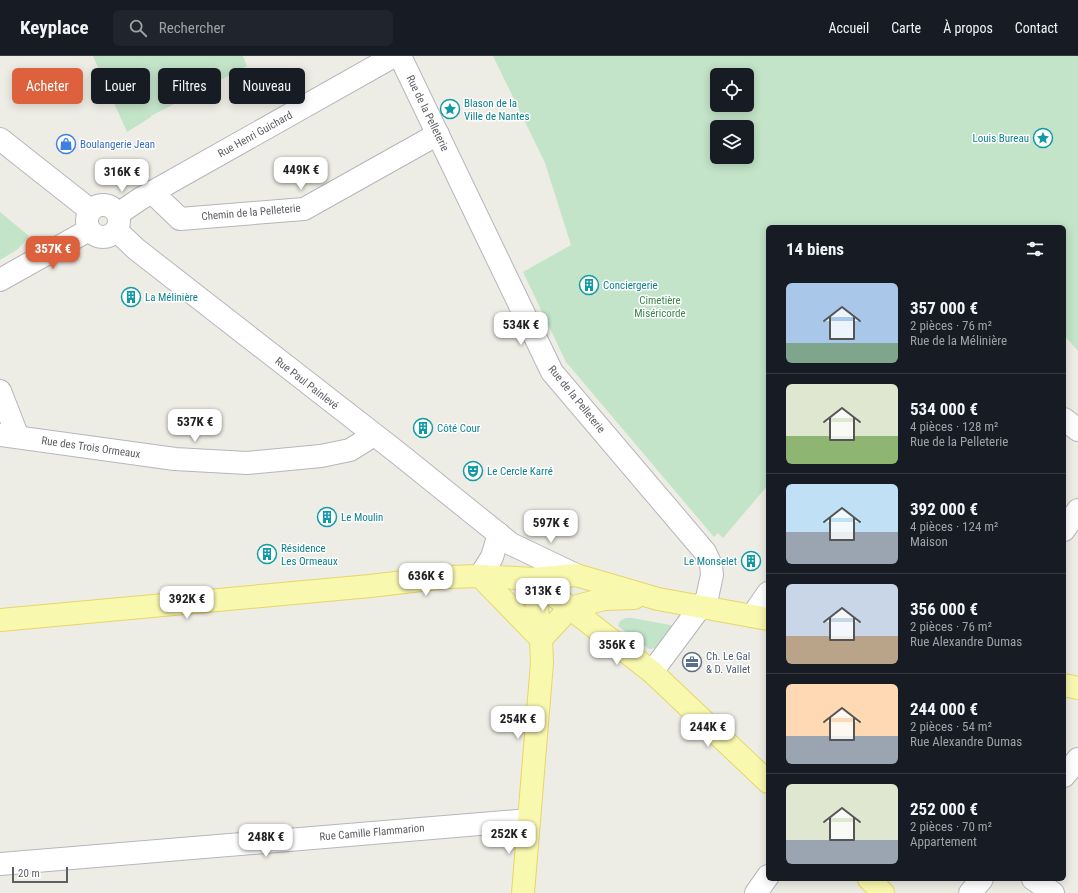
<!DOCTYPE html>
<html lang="fr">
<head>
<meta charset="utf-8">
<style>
	:root { --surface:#171b24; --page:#20242c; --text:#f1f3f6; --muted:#9ea1a6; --line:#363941; --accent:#dc613c }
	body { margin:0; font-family:"Roboto Condensed",sans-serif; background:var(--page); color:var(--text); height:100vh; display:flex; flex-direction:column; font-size:15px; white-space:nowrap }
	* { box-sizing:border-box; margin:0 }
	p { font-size:13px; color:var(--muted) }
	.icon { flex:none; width:22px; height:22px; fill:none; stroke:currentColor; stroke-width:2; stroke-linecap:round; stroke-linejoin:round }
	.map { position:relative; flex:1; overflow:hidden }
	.drawer { position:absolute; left:766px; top:169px; width:300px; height:656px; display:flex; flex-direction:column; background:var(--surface); border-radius:6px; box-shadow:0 2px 10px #0003 }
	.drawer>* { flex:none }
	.top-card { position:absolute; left:12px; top:12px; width:380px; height:36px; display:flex; gap:8px }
	.controls { position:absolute; left:710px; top:12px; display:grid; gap:8px }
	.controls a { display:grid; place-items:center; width:44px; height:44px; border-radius:6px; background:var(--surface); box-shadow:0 2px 10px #0003; font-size:20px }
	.scale { position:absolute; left:12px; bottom:10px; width:56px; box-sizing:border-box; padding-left:4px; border:2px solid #5d5f64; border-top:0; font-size:11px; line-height:14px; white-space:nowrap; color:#5d5f64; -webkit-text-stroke:3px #fff; paint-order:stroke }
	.price { position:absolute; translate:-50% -34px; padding:0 9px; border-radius:8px; background:#fff; color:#222; font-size:13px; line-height:26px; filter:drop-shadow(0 1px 2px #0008) }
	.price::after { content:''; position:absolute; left:50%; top:24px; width:12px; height:9px; margin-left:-6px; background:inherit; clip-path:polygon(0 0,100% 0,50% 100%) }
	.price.on { background:var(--accent); color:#fff }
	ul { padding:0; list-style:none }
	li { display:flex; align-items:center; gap:12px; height:100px; padding:0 20px }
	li+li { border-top:1px solid var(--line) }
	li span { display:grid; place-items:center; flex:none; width:112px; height:80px; border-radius:6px; color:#555 }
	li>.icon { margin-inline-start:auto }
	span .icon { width:48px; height:48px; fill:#fffc; stroke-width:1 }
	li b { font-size:17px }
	h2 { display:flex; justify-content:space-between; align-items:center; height:48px; padding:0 20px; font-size:17px }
	.tag { padding:0 14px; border-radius:6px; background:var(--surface); box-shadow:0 2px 10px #0003; font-size:14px; line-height:36px }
	.tag.on { background:var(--accent); color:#fff }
	header { display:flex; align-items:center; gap:24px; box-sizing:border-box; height:56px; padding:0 20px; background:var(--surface); border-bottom:1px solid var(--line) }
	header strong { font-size:19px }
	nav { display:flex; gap:22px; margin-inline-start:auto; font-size:14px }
	.search { width:280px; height:36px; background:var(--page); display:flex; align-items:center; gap:10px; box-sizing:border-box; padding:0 14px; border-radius:6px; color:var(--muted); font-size:15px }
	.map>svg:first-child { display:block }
</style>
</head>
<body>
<header>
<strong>Keyplace</strong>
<div class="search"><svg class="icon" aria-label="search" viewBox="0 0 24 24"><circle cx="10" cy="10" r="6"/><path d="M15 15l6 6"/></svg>Rechercher</div>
<nav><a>Accueil</a><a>Carte</a><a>À propos</a><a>Contact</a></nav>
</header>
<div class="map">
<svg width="1078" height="837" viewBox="0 0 1078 837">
	<rect width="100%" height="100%" fill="#eeede5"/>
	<g fill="#c3e4c8" fill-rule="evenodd">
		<path d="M 93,0 L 243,0 L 247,10 L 151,60 L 151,61 L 127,76 Z"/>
		<path d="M 493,0 L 1078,0 L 1078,295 L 1064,279 L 1064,171 L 768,171 L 768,429 L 723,482 L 718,477 L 714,481 L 566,306 L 523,216 L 571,189 L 545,107 ZM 717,19 L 747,19 L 747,49 L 717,49 ZM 717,71 L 747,71 L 747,101 L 717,101 Z"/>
		<path d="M 0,156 L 29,180 L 18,193 L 0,204 Z"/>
		<path d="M 626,562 L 632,562 L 676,570 C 669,578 661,594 649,593 L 618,570 L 620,565 Z"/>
	</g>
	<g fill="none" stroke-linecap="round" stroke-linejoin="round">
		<defs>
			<g id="minor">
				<path d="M 400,0 L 552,316 L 705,496 L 711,509 L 712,519 L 707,542 L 652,616"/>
				<path d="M 0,83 L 90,154"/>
				<path d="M 152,136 L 180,163 L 304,153 L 438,78"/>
				<circle cx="103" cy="165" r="16"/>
				<path d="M 118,158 L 140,143 L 394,0"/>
				<path d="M 116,174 L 136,193 L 398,397 L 511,488 L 576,519"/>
				<path d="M 0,224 L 89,174"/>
				<path d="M 0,335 L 18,381"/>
				<path d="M 1064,363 L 1078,374"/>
				<path d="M 0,379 L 175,403 L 247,407 L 321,400 L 350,394 L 374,379"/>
				<path d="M 1064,474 L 1078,454"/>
				<path d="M 480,520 L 492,501 L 499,478"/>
				<path d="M 752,560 L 768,537"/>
				<path d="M 1064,720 L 1078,703"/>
				<path d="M 0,808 L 529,764"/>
				<path d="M 1033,823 L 1053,837"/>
				<path d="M 756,837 L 768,820"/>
				<path d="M 970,837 L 982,823"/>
			</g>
			<g id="major">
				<path d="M 480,520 L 541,583"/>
				<path d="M 533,523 L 652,616 L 768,726"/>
				<path d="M 570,552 L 604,543 L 634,542"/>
				<path d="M 0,564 L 370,530 L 447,521 L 480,520 L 533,523 L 576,519 L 658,543 L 768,563"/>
				<path d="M 541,583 L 570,552"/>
				<path d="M 1064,629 L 1078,632"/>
				<path d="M 869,823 L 883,837"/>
				<path d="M 523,837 L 542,607 L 541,583 L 533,523"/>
			</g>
		</defs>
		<use href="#minor" stroke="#b5b6bb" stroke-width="24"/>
		<use href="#major" stroke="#e7d665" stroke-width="24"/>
		<use href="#minor" stroke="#fff" stroke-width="22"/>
		<use href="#major" stroke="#f9f8af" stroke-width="22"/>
	</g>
	<defs>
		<symbol id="sight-ring" viewBox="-11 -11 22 22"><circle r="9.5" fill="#fff" stroke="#0f9aa8" stroke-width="1.5"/><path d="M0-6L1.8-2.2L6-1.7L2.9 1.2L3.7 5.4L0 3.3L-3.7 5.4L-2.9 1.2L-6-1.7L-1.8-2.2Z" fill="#0f9aa8"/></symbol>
		<symbol id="shop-ring" viewBox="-11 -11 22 22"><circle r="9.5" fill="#fff" stroke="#3f7fe0" stroke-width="1.5"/><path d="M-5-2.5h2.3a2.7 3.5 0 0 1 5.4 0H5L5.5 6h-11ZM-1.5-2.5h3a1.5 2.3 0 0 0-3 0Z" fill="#3f7fe0"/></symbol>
		<symbol id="building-ring" viewBox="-11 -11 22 22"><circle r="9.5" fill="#fff" stroke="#0f9aa8" stroke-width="1.5"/><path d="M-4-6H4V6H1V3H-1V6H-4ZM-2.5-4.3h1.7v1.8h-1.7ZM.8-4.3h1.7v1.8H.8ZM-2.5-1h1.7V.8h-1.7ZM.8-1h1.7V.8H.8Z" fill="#0f9aa8"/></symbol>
		<symbol id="theatre-ring" viewBox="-11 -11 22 22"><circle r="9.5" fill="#fff" stroke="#0f9aa8" stroke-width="1.5"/><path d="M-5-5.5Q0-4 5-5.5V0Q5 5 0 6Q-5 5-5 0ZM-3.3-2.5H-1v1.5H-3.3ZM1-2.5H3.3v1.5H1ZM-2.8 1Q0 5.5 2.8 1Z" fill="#0f9aa8"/></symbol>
		<symbol id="office-ring" viewBox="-11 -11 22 22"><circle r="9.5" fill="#fff" stroke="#5c6f8a" stroke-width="1.5"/><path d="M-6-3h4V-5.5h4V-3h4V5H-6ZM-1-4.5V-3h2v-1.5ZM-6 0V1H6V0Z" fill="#5c6f8a"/></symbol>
	</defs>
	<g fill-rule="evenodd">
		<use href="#sight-ring" x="439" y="42" width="22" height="22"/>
		<use href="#sight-ring" x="1032" y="71" width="22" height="22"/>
		<use href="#shop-ring" x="55" y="77" width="22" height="22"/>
		<use href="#building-ring" x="578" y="218" width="22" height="22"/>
		<use href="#building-ring" x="120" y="230" width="22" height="22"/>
		<use href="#building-ring" x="412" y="361" width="22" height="22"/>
		<use href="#theatre-ring" x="462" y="404" width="22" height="22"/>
		<use href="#building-ring" x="316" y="450" width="22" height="22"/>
		<use href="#building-ring" x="256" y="487" width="22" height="22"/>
		<use href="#building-ring" x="740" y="494" width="22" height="22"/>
		<use href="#office-ring" x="681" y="595" width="22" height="22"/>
	</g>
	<g text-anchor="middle" stroke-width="3" stroke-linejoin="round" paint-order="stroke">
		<g font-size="11" fill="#0d838f" stroke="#fff" text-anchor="start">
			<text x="464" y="51">Blason de la<tspan x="464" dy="13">Ville de Nantes</tspan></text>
			<text x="1029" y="86" text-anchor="end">Louis Bureau</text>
			<text x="603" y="233">Conciergerie</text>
			<text x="145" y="245">La Mélinière</text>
			<text x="437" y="376">Côté Cour</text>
			<text x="487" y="419">Le Cercle Karré</text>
			<text x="341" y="465">Le Moulin</text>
			<text x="281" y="496">Résidence<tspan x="281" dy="13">Les Ormeaux</tspan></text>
			<text x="737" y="509" text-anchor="end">Le Monselet</text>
		</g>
		<g font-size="11" fill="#5d5f64" stroke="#fff">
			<text transform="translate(428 57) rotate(64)" y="4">Rue de la Pelleterie</text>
			<text transform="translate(255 78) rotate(-29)" y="4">Rue Henri Guichard</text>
			<text transform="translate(251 156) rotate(-5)" y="4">Chemin de la Pelleterie</text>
			<text transform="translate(307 327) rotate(38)" y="4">Rue Paul Painlevé</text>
			<text transform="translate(577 343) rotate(51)" y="4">Rue de la Pelleterie</text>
			<text transform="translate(91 391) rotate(8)" y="4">Rue des Trois Ormeaux</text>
			<text transform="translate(372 776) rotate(-5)" y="4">Rue Camille Flammarion</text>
		</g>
		<g font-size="11" fill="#366cbe" stroke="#fff" text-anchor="start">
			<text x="80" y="92">Boulangerie Jean</text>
		</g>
		<g font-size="11" fill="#3c844a" stroke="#fff">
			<text x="660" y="248">Cimetière<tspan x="660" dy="13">Miséricorde</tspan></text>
		</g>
		<g font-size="11" fill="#4e5e75" stroke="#fff" text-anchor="start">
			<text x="706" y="604">Ch. Le Gal<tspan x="706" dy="13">&amp; D. Vallet</tspan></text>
		</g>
	</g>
</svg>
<div class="controls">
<a><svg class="icon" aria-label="locate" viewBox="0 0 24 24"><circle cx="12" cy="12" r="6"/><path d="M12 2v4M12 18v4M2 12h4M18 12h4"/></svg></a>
<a><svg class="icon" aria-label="layers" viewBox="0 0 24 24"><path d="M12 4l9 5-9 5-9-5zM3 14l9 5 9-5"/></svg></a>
</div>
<div class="scale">20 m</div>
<b class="price" style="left:301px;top:135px">449K €</b>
<b class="price" style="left:122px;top:137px">316K €</b>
<b class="price on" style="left:53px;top:214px">357K €</b>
<b class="price" style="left:521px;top:290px">534K €</b>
<b class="price" style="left:195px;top:387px">537K €</b>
<b class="price" style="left:551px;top:488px">597K €</b>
<b class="price" style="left:426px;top:541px">636K €</b>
<b class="price" style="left:543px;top:556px">313K €</b>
<b class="price" style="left:187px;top:564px">392K €</b>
<b class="price" style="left:617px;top:610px">356K €</b>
<b class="price" style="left:518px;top:684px">254K €</b>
<b class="price" style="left:708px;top:692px">244K €</b>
<b class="price" style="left:509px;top:799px">252K €</b>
<b class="price" style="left:266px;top:802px">248K €</b>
<div class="top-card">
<a class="tag on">Acheter</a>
<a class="tag">Louer</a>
<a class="tag">Filtres</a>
<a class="tag">Nouveau</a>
</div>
<section class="drawer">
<h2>14 biens<svg class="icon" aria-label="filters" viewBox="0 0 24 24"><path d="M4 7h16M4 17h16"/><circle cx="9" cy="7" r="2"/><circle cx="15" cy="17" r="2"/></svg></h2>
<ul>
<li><span style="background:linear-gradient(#a9c7e8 75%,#7fa58c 0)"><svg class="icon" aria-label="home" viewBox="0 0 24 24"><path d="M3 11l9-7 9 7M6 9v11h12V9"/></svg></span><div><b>357 000 €</b><p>2 pièces · 76 m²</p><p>Rue de la Mélinière</p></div></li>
<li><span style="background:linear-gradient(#dfe7d0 65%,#8fb573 0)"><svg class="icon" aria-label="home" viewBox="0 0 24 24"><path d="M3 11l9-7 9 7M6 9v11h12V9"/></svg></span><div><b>534 000 €</b><p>4 pièces · 128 m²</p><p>Rue de la Pelleterie</p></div></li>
<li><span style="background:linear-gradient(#bfe0f5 60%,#9aa5b1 0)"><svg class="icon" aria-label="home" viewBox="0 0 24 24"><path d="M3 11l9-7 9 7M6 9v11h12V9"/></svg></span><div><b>392 000 €</b><p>4 pièces · 124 m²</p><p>Maison</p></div></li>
<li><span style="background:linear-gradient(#c9d6e8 65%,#b9a48a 0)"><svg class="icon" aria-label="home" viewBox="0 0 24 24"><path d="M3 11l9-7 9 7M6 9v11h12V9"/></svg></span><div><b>356 000 €</b><p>2 pièces · 76 m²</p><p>Rue Alexandre Dumas</p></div></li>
<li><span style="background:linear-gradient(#ffd9b3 65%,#9aa5b1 0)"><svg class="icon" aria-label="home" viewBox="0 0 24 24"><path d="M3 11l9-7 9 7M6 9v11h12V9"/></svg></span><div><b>244 000 €</b><p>2 pièces · 54 m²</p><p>Rue Alexandre Dumas</p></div></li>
<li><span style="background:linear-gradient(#dfe7d0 70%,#9aa5b1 0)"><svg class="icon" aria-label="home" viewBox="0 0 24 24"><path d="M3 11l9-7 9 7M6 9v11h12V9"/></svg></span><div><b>252 000 €</b><p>2 pièces · 70 m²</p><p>Appartement</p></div></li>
</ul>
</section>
</div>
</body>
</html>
